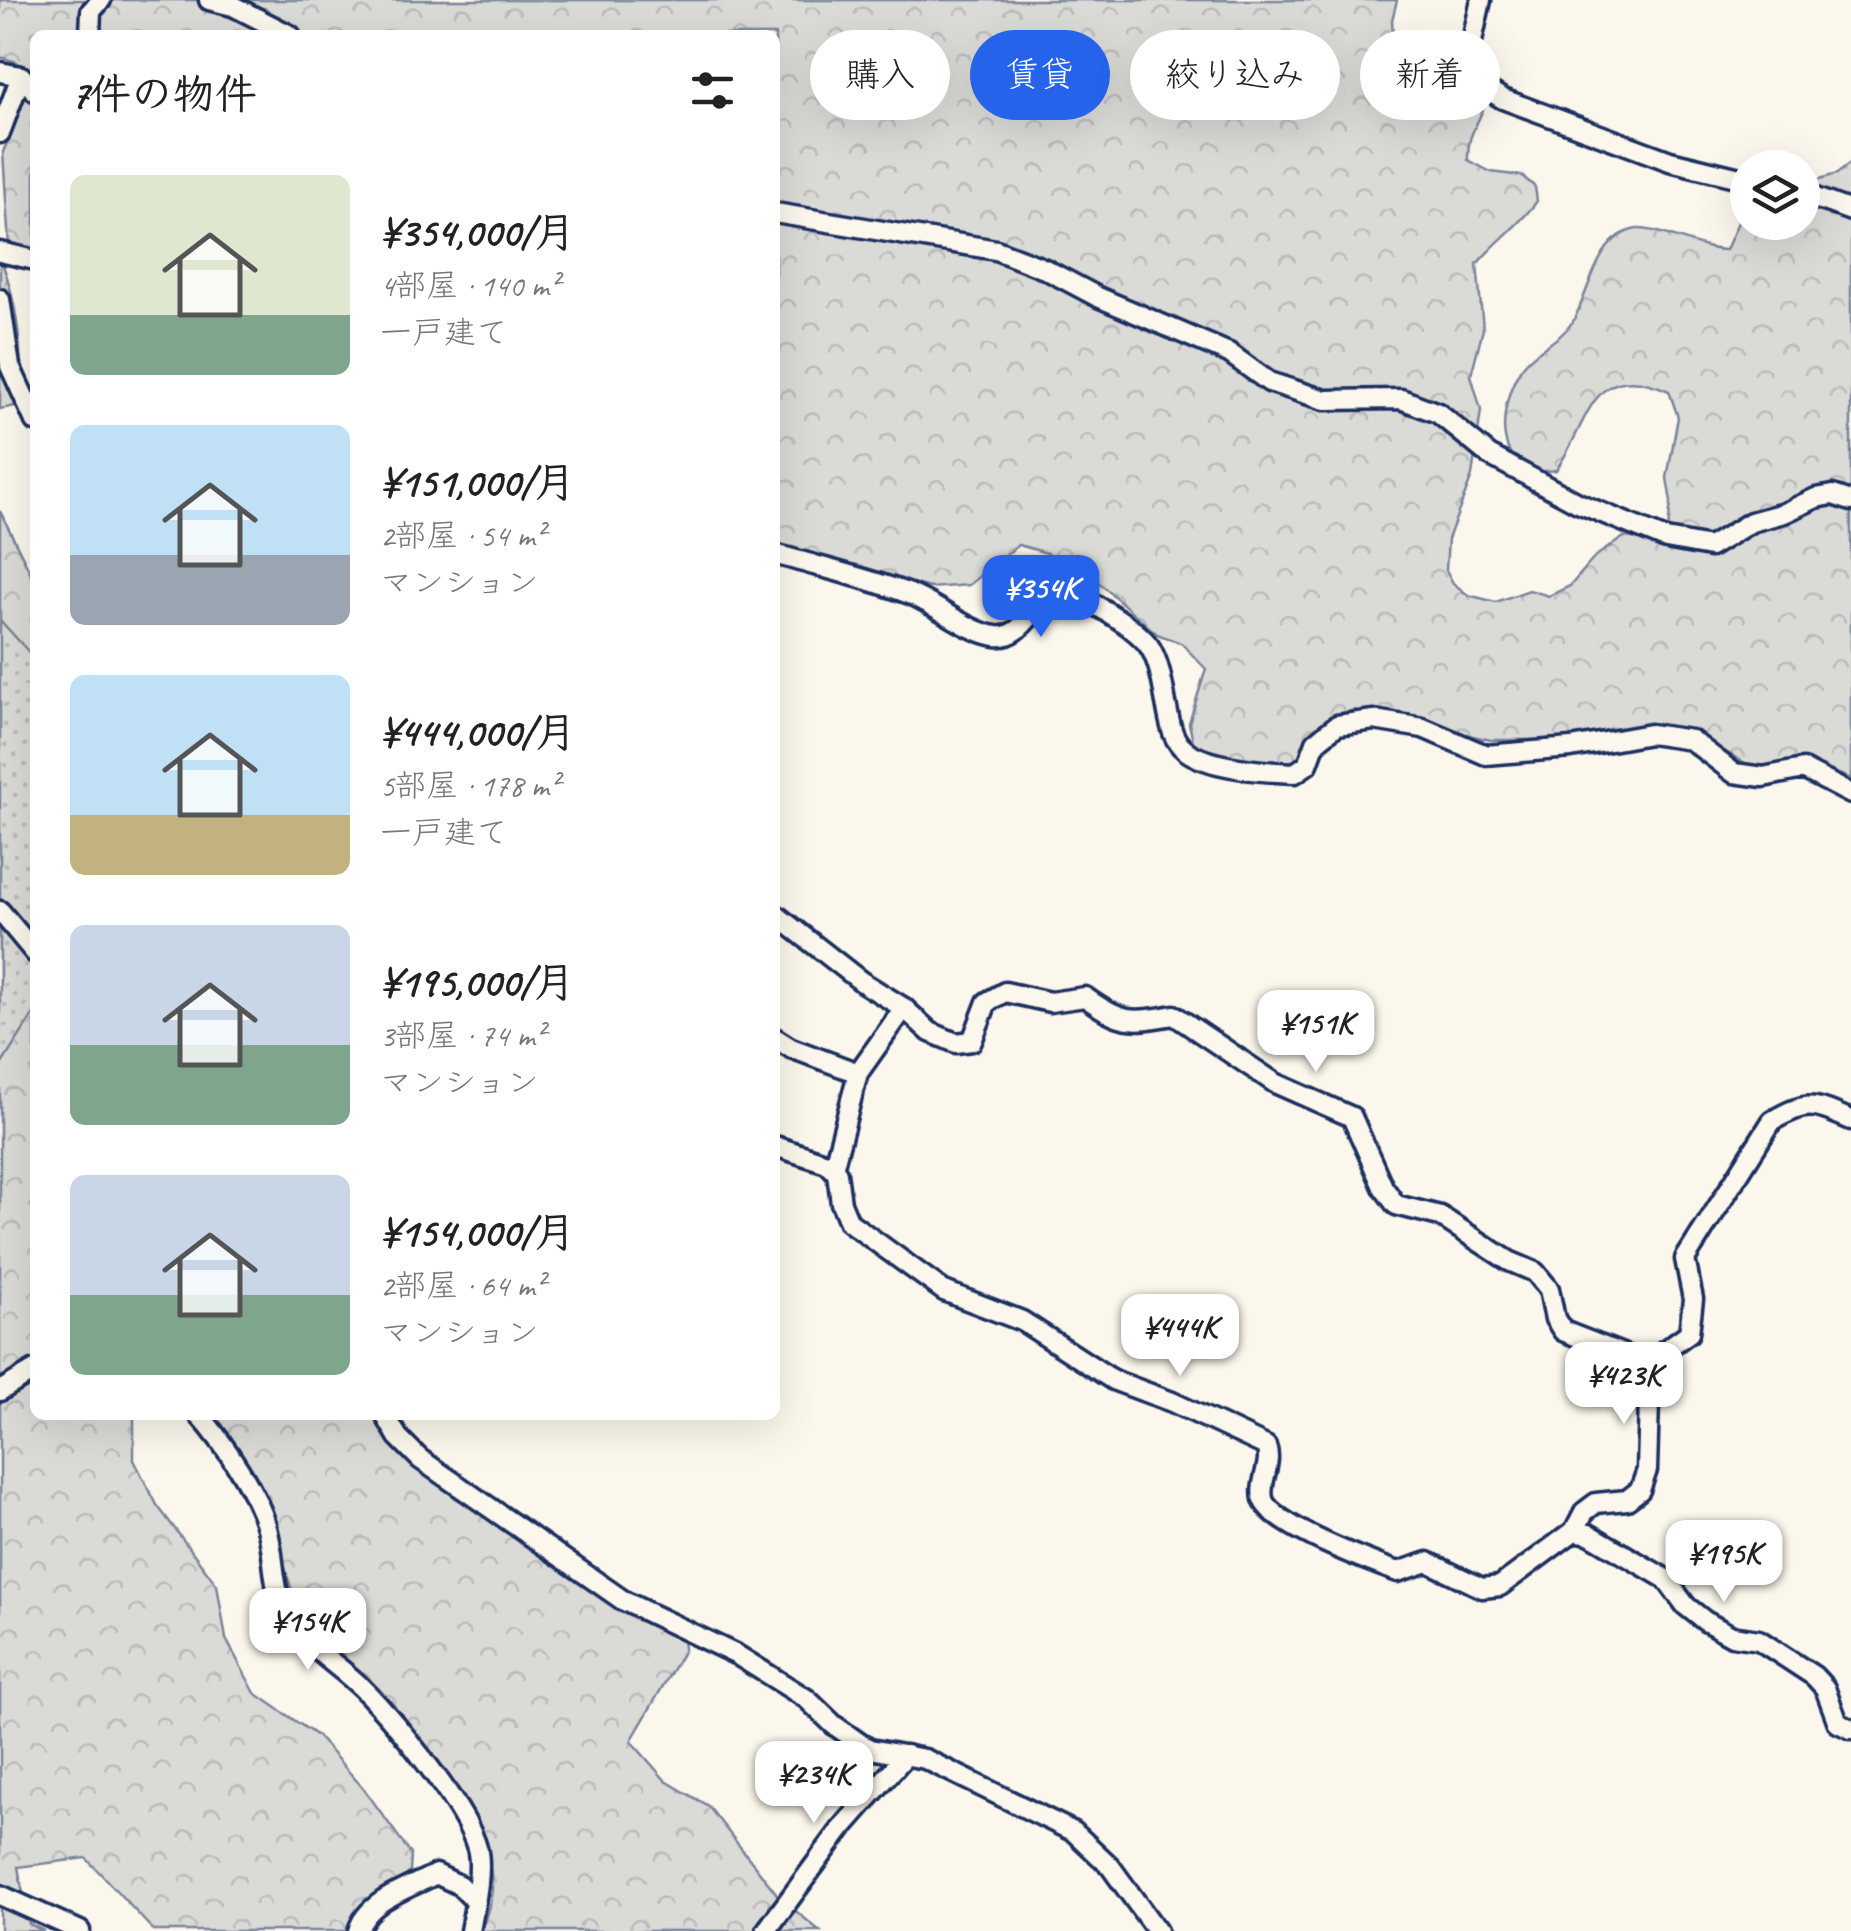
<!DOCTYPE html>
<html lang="ja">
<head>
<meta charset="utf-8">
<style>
	:root { --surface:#fff; --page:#f2f2f2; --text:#222; --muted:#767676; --accent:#2563eb }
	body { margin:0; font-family:Caveat,"Klee One",sans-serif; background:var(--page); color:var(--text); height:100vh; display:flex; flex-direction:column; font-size:38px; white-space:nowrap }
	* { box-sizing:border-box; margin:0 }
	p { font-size:32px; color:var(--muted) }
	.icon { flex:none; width:55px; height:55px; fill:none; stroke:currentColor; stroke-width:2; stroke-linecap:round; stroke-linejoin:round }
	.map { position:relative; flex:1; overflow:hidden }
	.details { position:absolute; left:30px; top:30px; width:750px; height:1390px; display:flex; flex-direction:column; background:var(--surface); border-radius:15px; box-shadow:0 10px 40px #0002 }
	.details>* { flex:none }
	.banner { position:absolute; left:810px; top:30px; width:890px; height:90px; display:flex; gap:20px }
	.controls { position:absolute; left:1730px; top:150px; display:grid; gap:20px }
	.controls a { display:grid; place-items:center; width:90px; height:90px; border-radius:50%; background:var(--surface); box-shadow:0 10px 40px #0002; font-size:50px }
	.price { position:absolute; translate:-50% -85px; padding:0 22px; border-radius:20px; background:#fff; color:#222; font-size:32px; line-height:65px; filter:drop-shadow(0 2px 5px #0008) }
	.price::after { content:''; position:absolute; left:50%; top:60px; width:30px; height:22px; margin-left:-15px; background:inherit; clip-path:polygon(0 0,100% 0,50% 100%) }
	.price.on { background:var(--accent); color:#fff }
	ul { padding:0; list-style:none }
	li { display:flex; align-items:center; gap:30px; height:250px; padding:0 40px }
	li span { display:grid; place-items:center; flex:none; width:280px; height:200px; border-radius:15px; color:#555 }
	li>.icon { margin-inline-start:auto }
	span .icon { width:120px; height:120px; fill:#fffc; stroke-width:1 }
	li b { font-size:42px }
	h2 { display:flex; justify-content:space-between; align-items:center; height:120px; padding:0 40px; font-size:42px }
	.tag { padding:0 35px; border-radius:45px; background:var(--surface); box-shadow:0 10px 40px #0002; font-size:35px; line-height:90px }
	.tag.on { background:var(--accent); color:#fff }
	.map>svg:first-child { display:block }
</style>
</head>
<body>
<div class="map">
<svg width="1851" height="1931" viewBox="0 0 1851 1931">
	<defs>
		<pattern id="forest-crowns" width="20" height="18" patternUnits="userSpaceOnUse" patternTransform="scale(2.5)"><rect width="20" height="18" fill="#dadad7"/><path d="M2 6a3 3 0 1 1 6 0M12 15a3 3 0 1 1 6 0" fill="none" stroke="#babbbb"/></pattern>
		<pattern id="park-dots" width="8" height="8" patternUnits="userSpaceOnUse" patternTransform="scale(2.5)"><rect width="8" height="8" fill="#dadad7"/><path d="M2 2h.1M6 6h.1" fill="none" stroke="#babbbb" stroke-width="1.8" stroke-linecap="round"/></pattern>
	</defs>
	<rect width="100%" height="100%" fill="#fbf7ec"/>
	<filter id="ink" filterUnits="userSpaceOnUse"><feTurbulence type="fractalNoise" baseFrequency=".01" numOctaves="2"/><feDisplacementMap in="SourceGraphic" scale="20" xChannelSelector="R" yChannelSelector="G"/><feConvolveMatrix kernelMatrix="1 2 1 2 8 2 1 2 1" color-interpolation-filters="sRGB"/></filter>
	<g filter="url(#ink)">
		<g fill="url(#forest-crowns)" stroke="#7a849a" stroke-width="2.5">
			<path d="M 0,0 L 1397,0 L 1392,20 L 1394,53 L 1426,80 L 1475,91 L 1486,99 C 1480,125 1467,130 1468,160 L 1491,172 L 1522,176 L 1535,187 L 1537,201 C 1520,225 1496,241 1477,264 L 1483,329 L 1471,375 L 1481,410 L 1472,476 L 1448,539 L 1446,570 L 1453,583 L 1468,595 L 1496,602 L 1529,590 L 1549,596 L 1570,586 L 1596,556 L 1624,537 L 1649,540 L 1668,530 L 1671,502 L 1667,478 L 1678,417 L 1669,391 C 1591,356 1591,420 1556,470 C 1492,481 1497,409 1519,372 C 1532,349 1561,343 1574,319 C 1590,291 1597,235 1637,229 C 1659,227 1699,250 1726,250 L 1747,201 L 1748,222 L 1802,222 L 1803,184 L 1837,174 L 1851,162 L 1851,779 L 1800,758 L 1759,771 L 1686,729 L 1630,727 L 1578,740 L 1491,740 L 1353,710 L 1317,727 L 1296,761 L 1252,764 L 1194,746 L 1189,723 L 1206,669 L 1181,643 L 1157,634 L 1097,581 L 1071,571 L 1047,553 L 1018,545 L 969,585 L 930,588 L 809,558 L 775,555 L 775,35 L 35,35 L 35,262 L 9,246 L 3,152 L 25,98 L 27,83 L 17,62 L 0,57 Z"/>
			<path d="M 0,257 C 19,305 22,353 21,405 L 0,409 Z"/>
			<path d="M 0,511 L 35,582 L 35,1415 L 134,1415 L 134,1460 L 157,1505 L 217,1585 L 226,1639 L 255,1693 L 317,1736 L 364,1789 L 411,1854 L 410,1872 L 376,1906 L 350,1923 L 347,1931 L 154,1931 L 86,1858 L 18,1867 L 29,1924 L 44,1931 L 0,1931 Z"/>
			<path d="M 211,1415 L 395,1415 L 417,1455 L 683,1637 L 684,1650 L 631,1741 L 666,1781 L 708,1806 L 780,1898 L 820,1931 L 482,1931 C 485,1917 493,1899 492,1885 C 487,1793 396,1720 337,1656 C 286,1612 291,1575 270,1518 C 255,1480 235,1448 211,1415 Z"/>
		</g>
		<path fill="url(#park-dots)" stroke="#7a849a" stroke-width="2.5" d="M 0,620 L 35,659 L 35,1012 L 0,1067 Z"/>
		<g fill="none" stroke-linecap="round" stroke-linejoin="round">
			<defs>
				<g id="street">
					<path d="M 209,0 L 233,6 L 290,35"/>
					<path d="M 1481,0 L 1467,64 L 1480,85 L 1503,99 L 1670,161 L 1748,180"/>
					<path d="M 90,35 L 91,11 L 101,0"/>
					<path d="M 0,72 L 21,76 L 35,91"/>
					<path d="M 0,133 L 21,76"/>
					<path d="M 1802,193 L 1851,211"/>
					<path d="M 775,213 L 996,250 L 1045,269 L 1098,297 L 1229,353 L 1269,382 L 1325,400 L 1401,399 L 1438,413 L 1489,455 L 1578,503 L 1666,539 L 1710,547 L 1751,522 L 1784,513 L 1816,498 L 1833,495 L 1851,501"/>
					<path d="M 0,252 L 35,260"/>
					<path d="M 0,299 L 10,366 L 35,421"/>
					<path d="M 775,554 C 819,567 864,577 907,593 C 935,603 967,632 996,636 C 1032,640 1036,578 1077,596 C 1098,605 1140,630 1151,649 C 1161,667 1163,689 1167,708 C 1170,723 1172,739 1184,749 C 1206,768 1267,772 1295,773 L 1308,764 L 1316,742 L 1337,725 L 1374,720 L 1423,728 L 1486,755 L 1571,748 L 1650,734 L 1691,740 L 1734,773 L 1763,777 L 1803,769 L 1851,794"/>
					<path d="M 0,911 L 35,953"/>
					<path d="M 775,914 L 862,982 L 904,1008 L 930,1032 L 956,1043 L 972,1041 L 987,1002 L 1005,992 L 1050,1002 L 1085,997 C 1121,1023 1130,1023 1174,1015 L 1275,1083 L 1352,1117 L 1383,1187 L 1396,1205 L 1440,1216 L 1509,1261 L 1535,1272 L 1549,1289 L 1555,1319 L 1563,1331 L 1650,1365"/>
					<path d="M 775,1038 L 791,1048 L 858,1073"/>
					<path d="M 775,1146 L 827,1163 L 837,1173 L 841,1203 L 849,1222 L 944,1291 L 1022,1321 L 1113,1380 L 1172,1402 L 1266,1446 C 1273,1464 1259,1481 1263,1499 C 1270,1525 1371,1562 1398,1572 L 1428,1562 L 1482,1588 L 1500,1586 L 1574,1531 L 1584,1512 L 1596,1503 L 1627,1500 L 1640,1490 L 1647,1470 L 1650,1365 L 1662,1352 L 1689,1333 L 1693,1299 L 1685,1259 L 1772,1121 C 1808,1100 1814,1104 1851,1120"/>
					<path d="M 833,1169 L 858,1073 L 904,1008"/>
					<path d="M 0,1391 L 35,1370"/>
					<path d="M 199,1415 C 223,1441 260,1497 268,1532 C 275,1559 272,1588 286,1613 C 302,1645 337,1663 362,1688 C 393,1719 466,1807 477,1848 C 483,1869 474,1909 470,1931"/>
					<path d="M 385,1415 L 398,1437 L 420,1459 L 624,1601 L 737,1655 L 807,1699 L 834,1725 L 861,1744 L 870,1749 L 925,1759 L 1074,1832 L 1110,1866 L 1157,1931"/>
					<path d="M 1574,1531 L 1589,1534 L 1666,1579 L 1686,1606 L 1705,1621 L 1732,1636 L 1759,1640 L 1814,1676 L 1825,1688 L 1838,1723 L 1851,1729"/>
					<path d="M 0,1895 L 80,1931"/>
					<path d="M 358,1931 C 367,1900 410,1888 436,1874 L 459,1885 L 475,1901"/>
					<path d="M 766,1931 L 842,1828 L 906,1755"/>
				</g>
			</defs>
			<use href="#street" stroke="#1b2f5e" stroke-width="25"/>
			<use href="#street" stroke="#fbf7ec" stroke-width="18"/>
		</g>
	</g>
</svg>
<div class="controls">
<a><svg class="icon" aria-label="layers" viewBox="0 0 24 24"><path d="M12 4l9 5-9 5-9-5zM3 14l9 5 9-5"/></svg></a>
</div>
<b class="price on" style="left:1041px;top:640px">¥354K</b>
<b class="price" style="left:1316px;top:1075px">¥151K</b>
<b class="price" style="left:1180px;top:1379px">¥444K</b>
<b class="price" style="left:1624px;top:1427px">¥423K</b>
<b class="price" style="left:1724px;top:1605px">¥195K</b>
<b class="price" style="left:308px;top:1673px">¥154K</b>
<b class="price" style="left:814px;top:1826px">¥234K</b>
<div class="banner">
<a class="tag">購入</a>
<a class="tag on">賃貸</a>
<a class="tag">絞り込み</a>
<a class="tag">新着</a>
</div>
<section class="details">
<h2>7件の物件<svg class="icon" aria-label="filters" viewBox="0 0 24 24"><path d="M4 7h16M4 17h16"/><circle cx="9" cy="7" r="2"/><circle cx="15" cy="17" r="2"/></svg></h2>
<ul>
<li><span style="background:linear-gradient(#dfe7d0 70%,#7fa58c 0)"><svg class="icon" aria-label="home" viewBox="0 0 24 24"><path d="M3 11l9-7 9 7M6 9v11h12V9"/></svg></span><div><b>¥354,000/月</b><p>4部屋 · 140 m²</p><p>一戸建て</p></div></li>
<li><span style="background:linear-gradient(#bfe0f5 65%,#9aa5b1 0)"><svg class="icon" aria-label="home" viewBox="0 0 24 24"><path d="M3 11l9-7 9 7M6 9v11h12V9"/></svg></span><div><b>¥151,000/月</b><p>2部屋 · 54 m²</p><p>マンション</p></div></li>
<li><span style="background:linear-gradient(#bfe0f5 70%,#c2b280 0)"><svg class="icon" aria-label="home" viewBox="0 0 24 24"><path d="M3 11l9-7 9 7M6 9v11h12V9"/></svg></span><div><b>¥444,000/月</b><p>5部屋 · 178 m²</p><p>一戸建て</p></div></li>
<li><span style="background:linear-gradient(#c9d6e8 60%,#7fa58c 0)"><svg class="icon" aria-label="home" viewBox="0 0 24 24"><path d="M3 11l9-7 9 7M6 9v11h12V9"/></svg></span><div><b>¥195,000/月</b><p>3部屋 · 74 m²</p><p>マンション</p></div></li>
<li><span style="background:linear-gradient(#c9d6e8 60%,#7fa58c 0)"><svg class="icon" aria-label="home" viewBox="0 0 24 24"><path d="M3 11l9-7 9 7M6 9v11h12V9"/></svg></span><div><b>¥154,000/月</b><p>2部屋 · 64 m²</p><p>マンション</p></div></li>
</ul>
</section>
</div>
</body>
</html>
